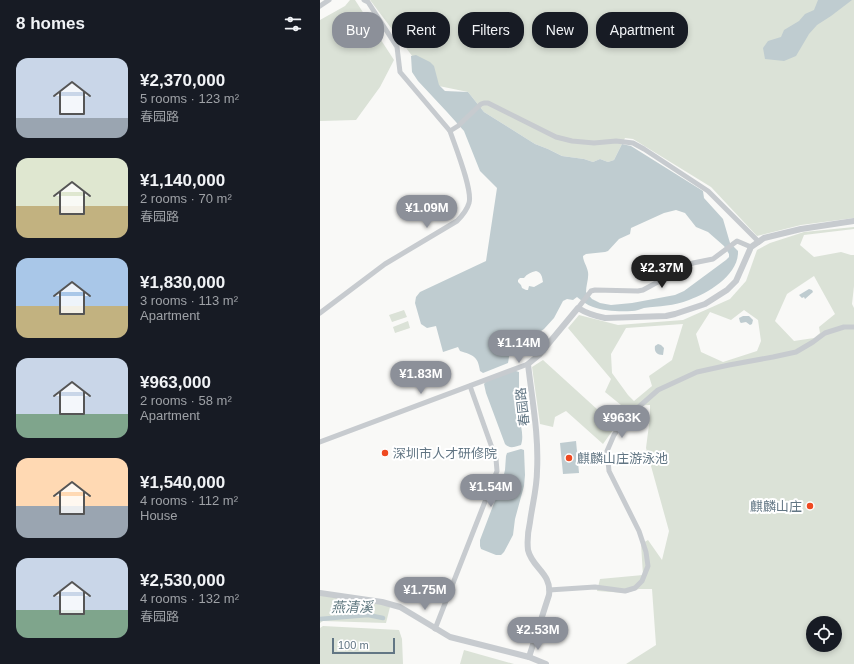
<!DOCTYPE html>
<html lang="en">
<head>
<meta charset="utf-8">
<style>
	:root { --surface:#171b24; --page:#242831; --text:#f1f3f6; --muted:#9ea1a6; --accent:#8c9099 }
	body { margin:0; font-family:Arial,"Noto Sans SC",sans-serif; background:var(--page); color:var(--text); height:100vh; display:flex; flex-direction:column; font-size:15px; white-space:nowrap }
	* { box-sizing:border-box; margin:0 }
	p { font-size:13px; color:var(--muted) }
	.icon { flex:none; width:22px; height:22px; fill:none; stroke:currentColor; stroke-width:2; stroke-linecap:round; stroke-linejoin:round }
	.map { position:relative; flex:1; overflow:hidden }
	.panel { display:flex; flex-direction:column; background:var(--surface); width:320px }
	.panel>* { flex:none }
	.top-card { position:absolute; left:12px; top:12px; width:380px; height:36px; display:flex; gap:8px }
	.controls { position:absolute; left:486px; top:616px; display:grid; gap:8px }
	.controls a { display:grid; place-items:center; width:36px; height:36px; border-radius:50%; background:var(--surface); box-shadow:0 2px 6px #0003; font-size:20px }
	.scale { position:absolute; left:12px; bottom:10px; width:63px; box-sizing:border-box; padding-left:4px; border:2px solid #627684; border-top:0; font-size:11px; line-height:14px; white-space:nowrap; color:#627684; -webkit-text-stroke:3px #fff; paint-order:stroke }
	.price { position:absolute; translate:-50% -34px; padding:0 9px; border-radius:14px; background:var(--accent); color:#fff; font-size:13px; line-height:26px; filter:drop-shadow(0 1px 2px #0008) }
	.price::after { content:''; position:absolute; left:50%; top:24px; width:12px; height:9px; margin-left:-6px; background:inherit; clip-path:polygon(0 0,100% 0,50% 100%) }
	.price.on { background:#222; color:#fff }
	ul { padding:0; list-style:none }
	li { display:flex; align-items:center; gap:12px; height:100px; padding:0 16px }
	li span { display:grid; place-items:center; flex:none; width:112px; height:80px; border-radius:12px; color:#555 }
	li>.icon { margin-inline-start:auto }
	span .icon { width:48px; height:48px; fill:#fffc; stroke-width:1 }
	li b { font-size:17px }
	h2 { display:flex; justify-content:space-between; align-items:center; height:48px; padding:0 16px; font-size:17px }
	.pill { padding:0 14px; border-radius:16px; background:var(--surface); box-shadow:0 2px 6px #0003; font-size:14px; line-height:36px }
	.pill.on { background:var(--accent); color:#fff }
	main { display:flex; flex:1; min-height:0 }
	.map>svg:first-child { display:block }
</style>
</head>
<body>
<main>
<section class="panel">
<h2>8 homes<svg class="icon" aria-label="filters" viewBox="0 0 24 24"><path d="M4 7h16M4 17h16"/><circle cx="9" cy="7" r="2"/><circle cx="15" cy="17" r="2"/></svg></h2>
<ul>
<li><span style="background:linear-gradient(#c9d6e8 75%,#9aa5b1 0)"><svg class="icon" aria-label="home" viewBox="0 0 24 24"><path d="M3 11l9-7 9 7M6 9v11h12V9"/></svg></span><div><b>¥2,370,000</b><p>5 rooms · 123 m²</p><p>春园路</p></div></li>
<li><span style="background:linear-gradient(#dfe7d0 60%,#c2b280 0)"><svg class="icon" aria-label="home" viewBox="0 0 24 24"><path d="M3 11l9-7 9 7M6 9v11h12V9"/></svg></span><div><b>¥1,140,000</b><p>2 rooms · 70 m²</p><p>春园路</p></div></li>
<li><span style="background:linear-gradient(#a9c7e8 60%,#c2b280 0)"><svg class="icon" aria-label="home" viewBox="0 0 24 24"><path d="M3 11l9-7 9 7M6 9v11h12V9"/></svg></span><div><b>¥1,830,000</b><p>3 rooms · 113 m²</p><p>Apartment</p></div></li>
<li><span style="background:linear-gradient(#c9d6e8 70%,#7fa58c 0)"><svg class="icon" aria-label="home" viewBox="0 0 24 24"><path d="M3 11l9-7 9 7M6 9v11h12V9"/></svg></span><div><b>¥963,000</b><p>2 rooms · 58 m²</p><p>Apartment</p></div></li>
<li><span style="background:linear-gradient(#ffd9b3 60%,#9aa5b1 0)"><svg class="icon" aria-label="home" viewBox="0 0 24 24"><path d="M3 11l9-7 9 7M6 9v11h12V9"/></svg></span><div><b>¥1,540,000</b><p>4 rooms · 112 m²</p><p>House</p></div></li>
<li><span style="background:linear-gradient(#c9d6e8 65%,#7fa58c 0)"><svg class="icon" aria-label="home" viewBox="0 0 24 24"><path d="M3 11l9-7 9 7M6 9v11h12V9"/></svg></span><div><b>¥2,530,000</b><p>4 rooms · 132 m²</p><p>春园路</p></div></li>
</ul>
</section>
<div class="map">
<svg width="534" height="664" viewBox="0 0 534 664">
	<rect width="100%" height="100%" fill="#f9f9f7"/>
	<g fill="#dbe2d7" fill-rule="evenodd">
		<path d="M 30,0 L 35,0 L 74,60 L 60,87 L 36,120 L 0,121 L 0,20 L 25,6 Z"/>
		<path d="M 50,0 L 534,0 L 534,218 L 481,225 L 437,236 L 391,187 L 313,139 L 305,138 L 294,160 L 288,162 L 280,159 L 273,162 L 264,159 L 242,156 L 228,149 L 215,144 L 164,112 L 148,92 L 114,85 Z"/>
		<path d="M 534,227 L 534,229 L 484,235 L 480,245 L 494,257 L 521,252 L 531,255 L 534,255 L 534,286 L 532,304 L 534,308 L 534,664 L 306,664 L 336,645 L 332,589 L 319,589 L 306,593 L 277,591 L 280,579 L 323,575 L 321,544 L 328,540 L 342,560 L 349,531 L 326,448 L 330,417 L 330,405 L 310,406 L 283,444 L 246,411 L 235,417 L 233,427 L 220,424 L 212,367 L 223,360 L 289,420 L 301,405 L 285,392 L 291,379 L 248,328 L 259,315 L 298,325 L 363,320 L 410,299 L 426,281 L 437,250 L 450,243 L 484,232 ZM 494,276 L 515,314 L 499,327 L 500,333 L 494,338 L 474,341 L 455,321 L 467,294 ZM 424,310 L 438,320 L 441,341 L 437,351 L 403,362 L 381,352 L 376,334 L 390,312 L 411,320 ZM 363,324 L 352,360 L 329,376 L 332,386 L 314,401 L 308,395 L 292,373 L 291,354 L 306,328 ZM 493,623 L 515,623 L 515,645 L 493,645 Z"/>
		<path d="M 84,310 L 87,317 L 72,322 L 69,315 Z"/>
		<path d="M 88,321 L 90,328 L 75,333 L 73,327 Z"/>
		<path d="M 0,592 L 71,603 L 66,623 L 3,621 L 0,623 Z"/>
		<path d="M 3,626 L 79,630 L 82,639 L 83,664 L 0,664 L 0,628 Z"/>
		<path d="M 144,650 L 194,664 L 140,664 Z"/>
	</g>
	<g fill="#bfccd0" fill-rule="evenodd">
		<path d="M 498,0 L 532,0 L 511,16 L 497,25 L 489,34 L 476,56 L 464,61 L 445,59 L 443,48 L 448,41 L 461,37 L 464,30 L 479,21 L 485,14 L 494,10 Z"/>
		<path d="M 96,55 L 110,62 L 114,66 L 119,85 L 125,91 L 148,92 L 164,112 L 215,144 L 228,149 L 242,156 L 264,159 L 273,162 L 280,159 L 288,162 L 294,160 L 302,144 L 311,146 L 383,191 L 384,198 L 403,219 L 410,243 L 418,251 C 419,275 388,293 369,300 C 354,306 339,306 324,308 C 320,309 316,311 312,311 C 300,312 284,311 273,307 C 267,305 262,301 257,297 L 253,300 L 247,299 L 243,301 L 234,318 L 224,329 L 205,342 L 197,342 L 193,344 L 189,357 L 188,363 L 163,373 L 160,371 C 158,356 153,355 140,351 L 138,347 L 123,352 L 116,326 L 107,328 L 101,324 L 95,303 L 96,297 L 100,292 L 166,261 L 177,188 L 160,171 L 144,131 L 127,112 L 98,81 L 92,72 L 91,56 ZM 356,210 L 365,213 L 376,227 L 388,232 L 404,246 L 409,254 L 409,257 L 406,260 L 364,291 L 355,295 L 312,303 L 291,305 L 280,303 L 272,299 L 266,292 C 266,285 269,278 268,272 C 267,266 263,261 263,256 L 266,254 L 285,252 L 288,251 L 299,239 L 310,234 L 311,228 L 344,213 ZM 216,271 C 222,273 222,277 223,282 L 214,287 L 209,286 L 208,290 L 206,290 L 202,288 L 201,285 L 198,282 L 198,280 L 200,278 L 204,278 C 207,274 211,272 216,271 Z"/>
		<path d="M 489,289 L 492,290 L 493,292 L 485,299 L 484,297 L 482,298 L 479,295 Z"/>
		<path d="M 423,316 L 429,316 L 433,320 L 432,324 L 430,325 L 426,322 L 421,323 L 420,322 L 419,318 Z"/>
		<path d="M 338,344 L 341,345 L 344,348 L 343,355 C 337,355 334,352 335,346 Z"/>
		<path d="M 193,370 L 199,372 L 199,417 C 201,425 204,437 201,445 C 194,447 190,449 185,444 L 166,393 L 164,384 L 167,380 Z"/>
		<path d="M 256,441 L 259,473 L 243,474 L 240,443 Z"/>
		<path d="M 201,449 L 204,450 L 205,475 L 204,486 L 195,519 L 193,535 L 184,552 L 181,555 L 176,555 L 161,549 L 160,546 L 160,540 L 182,482 L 185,470 L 186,456 L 187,453 Z"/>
	</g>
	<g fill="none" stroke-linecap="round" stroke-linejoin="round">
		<path stroke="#bfccd0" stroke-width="4.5" d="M 0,619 L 48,615 L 63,618"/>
		<g stroke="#c7cbcf" stroke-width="5">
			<path d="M 44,0 L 48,2 L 77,47 L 80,72 L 130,131"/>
			<path d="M 0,6 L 9,0"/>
			<path d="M 258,308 L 271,291 L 275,290 L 318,291 L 323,290 L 373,263 L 393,259 L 417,241 L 431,247"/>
			<path d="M 0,313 L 65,264 L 137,221 C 143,215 147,210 149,203 C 153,190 135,146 130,131 L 138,126 L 161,104 L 164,103 L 168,103 L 236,137 L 252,141 L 274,143 L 296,141 L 313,143 L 324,149 L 388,191 L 439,242"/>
			<path d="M 0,442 L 208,364"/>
			<path d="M 229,590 L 275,587 L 305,591 L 315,588 L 322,581 L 328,566 L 326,552 L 319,531 L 289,471 L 287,451 L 294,435 L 305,419 L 338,390 L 377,372 L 409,365 L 453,357 L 476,352 L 493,342 L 505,333 L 524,327 L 534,327"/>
			<path d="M 115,629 L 177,471 L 176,459 L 150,386"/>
		</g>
		<g stroke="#c7cbcf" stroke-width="6">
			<path d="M 0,593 L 62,602 L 80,607 L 130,637 L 209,657 L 226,664"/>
			<path d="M 209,657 L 229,595 C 232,573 212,568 208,550 C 207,541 208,531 210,522 C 212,506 217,488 217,471 C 219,435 212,400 208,364 L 219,355 L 258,308 C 266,313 275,316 285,318 L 346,316 L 355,314 L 385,304 L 407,290 L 416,281 L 431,247 L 444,238 L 481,229 L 534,221"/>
		</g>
	</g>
	<g fill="#ef4921" stroke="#fff" stroke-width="1.5">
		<circle cx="65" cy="453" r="4"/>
		<circle cx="249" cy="458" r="4"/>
		<circle cx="490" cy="506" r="4"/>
	</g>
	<g text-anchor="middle" stroke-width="4" stroke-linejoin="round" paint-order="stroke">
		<g font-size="13" fill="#627684" stroke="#fff">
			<text transform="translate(202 407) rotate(-96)" y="5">春园路</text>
		</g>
		<g font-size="13" fill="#627684" stroke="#fff" text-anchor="start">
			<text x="73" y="458">深圳市人才研修院</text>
			<text x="257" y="463">麒麟山庄游泳池</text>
			<text x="482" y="511" text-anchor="end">麒麟山庄</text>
		</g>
		<g font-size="14" font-style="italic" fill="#5d767e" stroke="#fff">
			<text transform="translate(32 607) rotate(-1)" y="5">燕清溪</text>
		</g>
	</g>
</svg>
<div class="controls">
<a><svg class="icon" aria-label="locate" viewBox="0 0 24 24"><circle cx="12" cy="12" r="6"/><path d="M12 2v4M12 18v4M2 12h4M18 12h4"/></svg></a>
</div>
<div class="scale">100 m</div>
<b class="price" style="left:107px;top:229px">¥1.09M</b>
<b class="price on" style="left:342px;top:289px">¥2.37M</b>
<b class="price" style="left:199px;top:364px">¥1.14M</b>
<b class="price" style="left:101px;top:395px">¥1.83M</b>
<b class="price" style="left:302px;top:439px">¥963K</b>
<b class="price" style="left:171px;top:508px">¥1.54M</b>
<b class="price" style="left:105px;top:611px">¥1.75M</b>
<b class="price" style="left:218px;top:651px">¥2.53M</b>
<div class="top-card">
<a class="pill on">Buy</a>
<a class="pill">Rent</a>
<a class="pill">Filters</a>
<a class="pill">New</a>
<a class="pill">Apartment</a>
</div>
</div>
</main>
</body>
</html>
